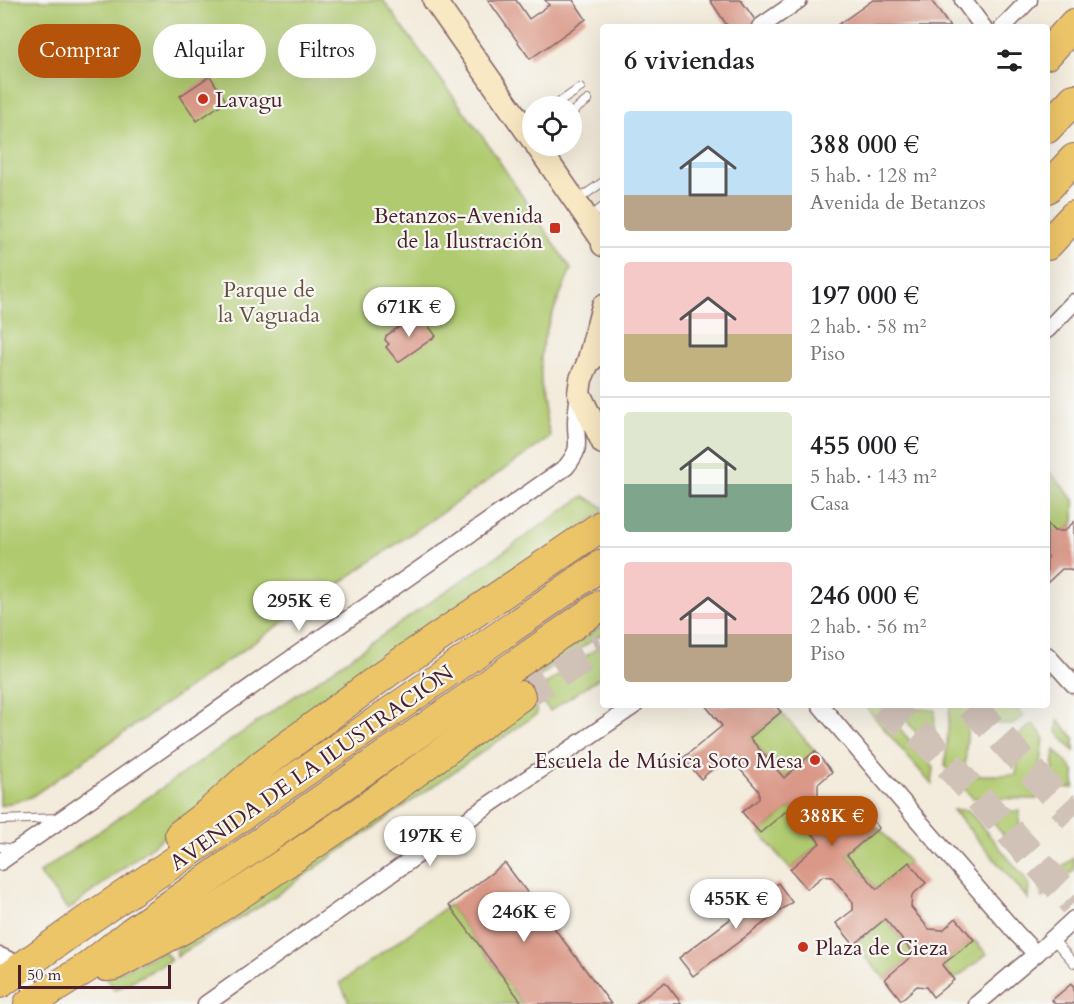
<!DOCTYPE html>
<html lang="es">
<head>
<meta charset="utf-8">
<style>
	:root { --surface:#fff; --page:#f2f2f2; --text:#202124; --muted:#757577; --line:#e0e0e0; --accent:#b45309 }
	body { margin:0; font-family:Cardo,serif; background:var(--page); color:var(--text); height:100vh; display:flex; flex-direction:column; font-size:22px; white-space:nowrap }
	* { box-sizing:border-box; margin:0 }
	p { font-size:20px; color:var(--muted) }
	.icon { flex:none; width:33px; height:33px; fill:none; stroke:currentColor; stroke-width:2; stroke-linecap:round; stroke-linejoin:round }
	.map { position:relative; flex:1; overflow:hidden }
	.panel { position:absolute; left:600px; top:24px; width:450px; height:684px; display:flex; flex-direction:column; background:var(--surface); border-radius:6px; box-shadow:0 6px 24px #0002 }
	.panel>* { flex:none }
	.guide { position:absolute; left:18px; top:24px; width:492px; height:54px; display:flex; gap:12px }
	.buttons { position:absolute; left:522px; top:96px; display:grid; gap:12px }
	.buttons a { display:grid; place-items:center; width:60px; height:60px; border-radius:50%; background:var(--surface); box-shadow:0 6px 24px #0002; font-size:30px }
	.scale { position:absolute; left:18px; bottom:15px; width:153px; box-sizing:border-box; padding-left:6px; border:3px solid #4a1f2b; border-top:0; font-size:16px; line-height:21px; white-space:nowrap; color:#4a1f2b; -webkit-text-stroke:4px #f6f6f2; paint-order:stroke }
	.price { position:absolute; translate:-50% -51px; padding:0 14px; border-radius:21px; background:#fff; color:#222; font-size:20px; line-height:39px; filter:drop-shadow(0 2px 3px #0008) }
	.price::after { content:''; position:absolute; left:50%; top:36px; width:18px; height:14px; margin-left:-9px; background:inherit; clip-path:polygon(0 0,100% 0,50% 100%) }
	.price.active { background:var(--accent); color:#fff }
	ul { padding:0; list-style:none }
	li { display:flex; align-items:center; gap:18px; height:150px; padding:0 24px }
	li+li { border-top:2px solid var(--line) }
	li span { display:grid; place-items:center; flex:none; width:168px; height:120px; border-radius:6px; color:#555 }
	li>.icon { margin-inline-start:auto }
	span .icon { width:72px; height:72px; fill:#fffc; stroke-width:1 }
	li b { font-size:26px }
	h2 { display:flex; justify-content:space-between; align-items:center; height:72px; padding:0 24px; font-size:26px }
	.pill { padding:0 21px; border-radius:27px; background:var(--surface); box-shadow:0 6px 24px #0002; font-size:21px; line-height:54px }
	.pill.active { background:var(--accent); color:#fff }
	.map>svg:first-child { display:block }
</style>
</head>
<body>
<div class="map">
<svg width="1074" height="1004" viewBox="0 0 1074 1004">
	<rect width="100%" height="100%" fill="#f6f6f2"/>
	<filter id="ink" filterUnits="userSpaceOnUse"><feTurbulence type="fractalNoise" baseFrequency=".0167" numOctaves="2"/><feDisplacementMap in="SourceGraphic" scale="12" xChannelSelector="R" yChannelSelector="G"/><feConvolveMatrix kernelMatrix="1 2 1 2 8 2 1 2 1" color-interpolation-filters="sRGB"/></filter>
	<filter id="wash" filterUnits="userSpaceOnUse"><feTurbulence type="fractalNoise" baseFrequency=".008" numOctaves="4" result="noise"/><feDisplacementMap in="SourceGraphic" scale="24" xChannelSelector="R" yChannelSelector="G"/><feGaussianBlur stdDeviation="1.35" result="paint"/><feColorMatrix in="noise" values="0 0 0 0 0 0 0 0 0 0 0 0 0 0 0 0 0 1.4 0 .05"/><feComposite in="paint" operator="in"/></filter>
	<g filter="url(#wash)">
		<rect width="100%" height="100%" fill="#f3ebdb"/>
		<g fill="#b0ca70" stroke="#7d744e" stroke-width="1.5">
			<path d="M 3,0 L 383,0 L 485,140 L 571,269 C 562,291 548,320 543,343 C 537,372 543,407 550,436 L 548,439 L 31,797 L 0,806 L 0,2 Z"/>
			<path d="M 1050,472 L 1074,500 L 1074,522 L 1064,531 L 1054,531 L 1047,523 L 1047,475 Z"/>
			<path d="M 584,496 L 603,507 L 603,512 L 478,598 L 68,910 L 39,873 Z"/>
			<path d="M 603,625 L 603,633 L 540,676 L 538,671 Z"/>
			<path d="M 603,644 L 603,675 L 550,711 L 535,692 Z"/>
			<path d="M 534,696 L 537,714 L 259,907 L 177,956 L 176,949 Z"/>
			<path d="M 864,705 L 879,705 L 934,768 L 932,785 Z"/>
			<path d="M 950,705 L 1015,706 L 1024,716 L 1012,725 L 968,721 L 965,766 L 954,776 L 945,766 Z"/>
			<path d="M 895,707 L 935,710 L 933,753 Z"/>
			<path d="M 781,712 L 815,751 L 784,778 L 750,738 Z"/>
			<path d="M 1058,720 L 1074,738 L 1074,751 L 1057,732 Z"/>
			<path d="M 1033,724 L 1044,737 L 1037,799 L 973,798 L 961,785 L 973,775 L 1016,775 L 1020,734 Z"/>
			<path d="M 1055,750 L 1074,771 L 1074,788 L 1051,787 Z"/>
			<path d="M 791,807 L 820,843 L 790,869 L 760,833 Z"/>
			<path d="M 953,810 L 968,810 L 1029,883 L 1028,899 Z"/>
			<path d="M 983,811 L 1020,811 L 1018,852 Z"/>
			<path d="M 879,828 L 909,862 L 877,889 L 847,855 Z"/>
			<path d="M 1074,857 L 1074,870 L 1042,898 L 1040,887 Z"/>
			<path d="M 449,905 L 523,1004 L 350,1004 L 340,983 Z"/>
			<path d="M 885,919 L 914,954 L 885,979 L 854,945 Z"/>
			<path d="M 974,940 L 987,954 L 954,980 L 942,965 Z"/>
			<path d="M 164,951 L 171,960 L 115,990 L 106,978 Z"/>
		</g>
		<g id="blocks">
			<g fill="#da9988">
				<path d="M 488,0 L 516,0 L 529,19 L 549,5 L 545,0 L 573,0 L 586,19 L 530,59 Z"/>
				<path d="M 710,0 L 741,0 L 760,27 L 728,27 Z"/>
				<path d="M 873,0 L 931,0 L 950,27 L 835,27 Z"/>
				<path d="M 210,76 L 226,101 L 197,121 L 180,96 Z"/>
				<path d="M 415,316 L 419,318 L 421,321 L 424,320 L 436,336 L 398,362 L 386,347 L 389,344 L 385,340 L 386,336 Z"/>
				<path d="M 1074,522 L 1074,573 L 1070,569 L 1062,569 L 1047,583 L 1047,523 L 1054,531 L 1064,531 Z"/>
				<path d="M 705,705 L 775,705 L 781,712 L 750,738 L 784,778 L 815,751 L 832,772 L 818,784 L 818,796 L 824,805 L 835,818 L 847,819 L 862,807 L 879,828 L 847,855 L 877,889 L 909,862 L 926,883 L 912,895 L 911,907 L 929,929 L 943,930 L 956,918 L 974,940 L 942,965 L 954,980 L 933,997 L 926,987 L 917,986 L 901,1000 L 885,979 L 914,954 L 885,919 L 854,945 L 836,923 L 853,910 L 853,902 L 832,877 L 823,876 L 807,889 L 790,869 L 820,843 L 791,807 L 760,833 L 742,812 L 759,799 L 759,791 L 732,760 L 724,759 L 701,779 L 683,758 L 722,726 Z"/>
				<path d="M 505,863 L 582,965 L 611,1004 L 523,1004 L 449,905 Z"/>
				<path d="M 778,883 L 792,902 L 693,976 L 679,958 Z"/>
				<path d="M 665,982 L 682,1004 L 635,1004 Z"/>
				<path d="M 1071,984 L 1074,988 L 1074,1004 L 1055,1004 L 1052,1000 Z"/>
			</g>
		</g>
	</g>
	<g filter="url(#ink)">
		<use href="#blocks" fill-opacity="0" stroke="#856669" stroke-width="1.5"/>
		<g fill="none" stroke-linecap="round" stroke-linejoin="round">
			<g stroke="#d1c2b8" stroke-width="30" stroke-dasharray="30 15" stroke-linecap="butt">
				<path d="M 520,696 L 603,647"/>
				<path d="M 882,705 L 929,743 L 1074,903"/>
				<path d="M 971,705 L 1074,817"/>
			</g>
			<defs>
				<g id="lane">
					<path d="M 554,106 L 580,88"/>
					<path d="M 572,112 L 588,100"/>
					<path d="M 576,201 L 603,182"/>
					<path d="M 588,218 L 603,207"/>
					<path d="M 0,820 L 59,818"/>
					<path d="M 0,847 L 15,849"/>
					<path d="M 1052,938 L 1074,963"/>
				</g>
				<g id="street">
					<path d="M 963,0 L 983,27"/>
					<path d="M 760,27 L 799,0"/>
					<path d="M 1003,27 L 1029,0"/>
					<path d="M 1047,330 L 1074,302"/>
					<path d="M 1047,655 L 1074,685"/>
					<path d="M 820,705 L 918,820 L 1016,933 L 1036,954"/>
					<path d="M 0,862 L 566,467 C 582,447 576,446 576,423 C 576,413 578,403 579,394"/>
					<path d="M 0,956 L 13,962 L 39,997 L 41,1003"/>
					<path d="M 206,1004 L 477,813 L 635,705"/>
					<path d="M 977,1004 L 1036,954 L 1074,919"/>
				</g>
				<g id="secondary">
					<path d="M 434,0 L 532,139"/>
					<path d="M 537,146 L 603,241 L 603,245"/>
					<path d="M 603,349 L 588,363 L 581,379 L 579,393 L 603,443"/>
					<path d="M 588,363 L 603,306"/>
				</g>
				<g id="highway">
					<path d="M 1047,54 L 1074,24"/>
					<path d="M 1047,128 L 1074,99"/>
					<path d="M 1047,188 L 1074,159"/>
					<path d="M 1047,245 L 1074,216"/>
					<path d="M 180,835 L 210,812 L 262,765 L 392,669 L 603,525"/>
					<path d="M 106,966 L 114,965 L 173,934 L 211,913 L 241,893 L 362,811 L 520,696"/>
					<path d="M 0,983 L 89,919 L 208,839 L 603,564"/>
					<path d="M 29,1004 L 88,967 L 132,932 L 603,604"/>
				</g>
			</defs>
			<use href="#lane" stroke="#856669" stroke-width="10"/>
			<use href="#street" stroke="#856669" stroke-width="19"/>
			<use href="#secondary" stroke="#856669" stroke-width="25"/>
			<use href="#highway" stroke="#856669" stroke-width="32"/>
			<use href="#lane" stroke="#fff" stroke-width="8"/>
			<use href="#street" stroke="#fff" stroke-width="16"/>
			<use href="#secondary" stroke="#f8e8c3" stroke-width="22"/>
			<use href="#highway" stroke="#edc569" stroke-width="30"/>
		</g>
	</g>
	<g fill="#c8321e" stroke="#f6f6f2" stroke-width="2">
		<circle cx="203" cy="99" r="6"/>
		<rect x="549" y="222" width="12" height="12" rx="3"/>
		<circle cx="815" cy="760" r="6"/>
		<circle cx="803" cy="947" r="6"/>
	</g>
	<g text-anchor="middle" stroke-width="4.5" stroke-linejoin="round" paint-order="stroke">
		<g font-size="22" fill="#4a1f2b" stroke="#f6f6f2" text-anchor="start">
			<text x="215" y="107">Lavagu</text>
			<text x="543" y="223" text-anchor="end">Betanzos-Avenida<tspan x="543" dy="25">de la Ilustración</tspan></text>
			<text x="803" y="768" text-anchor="end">Escuela de Música Soto Mesa</text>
			<text x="815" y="955">Plaza de Cieza</text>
		</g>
		<g font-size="22" fill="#695240" stroke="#f6f6f2">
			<text x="269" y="297">Parque de<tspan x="269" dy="25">la Vaguada</tspan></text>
		</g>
		<g font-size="22" fill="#4a1f2b" stroke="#f6f6f2">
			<text transform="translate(311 767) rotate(-35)" y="8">AVENIDA DE LA ILUSTRACIÓN</text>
		</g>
	</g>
</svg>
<div class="buttons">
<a><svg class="icon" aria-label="locate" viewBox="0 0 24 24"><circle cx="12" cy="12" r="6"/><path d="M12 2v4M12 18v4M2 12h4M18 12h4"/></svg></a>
</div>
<div class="scale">50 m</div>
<b class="price" style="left:409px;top:338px">671K €</b>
<b class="price" style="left:299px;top:632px">295K €</b>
<b class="price active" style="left:832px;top:847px">388K €</b>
<b class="price" style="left:430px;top:867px">197K €</b>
<b class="price" style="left:736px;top:930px">455K €</b>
<b class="price" style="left:524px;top:943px">246K €</b>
<div class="guide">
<a class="pill active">Comprar</a>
<a class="pill">Alquilar</a>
<a class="pill">Filtros</a>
</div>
<section class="panel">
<h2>6 viviendas<svg class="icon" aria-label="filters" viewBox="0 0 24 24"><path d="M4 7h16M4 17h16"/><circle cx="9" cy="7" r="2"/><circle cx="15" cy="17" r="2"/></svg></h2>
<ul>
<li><span style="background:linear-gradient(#bfe0f5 70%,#b9a48a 0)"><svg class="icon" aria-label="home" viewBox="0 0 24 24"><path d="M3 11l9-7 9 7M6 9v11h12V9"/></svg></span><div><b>388 000 €</b><p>5 hab. · 128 m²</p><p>Avenida de Betanzos</p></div></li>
<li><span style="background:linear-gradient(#f6c9c9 60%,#c2b280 0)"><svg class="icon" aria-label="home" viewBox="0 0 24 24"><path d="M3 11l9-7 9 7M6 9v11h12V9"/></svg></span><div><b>197 000 €</b><p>2 hab. · 58 m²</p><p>Piso</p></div></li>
<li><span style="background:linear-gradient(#dfe7d0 60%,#7fa58c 0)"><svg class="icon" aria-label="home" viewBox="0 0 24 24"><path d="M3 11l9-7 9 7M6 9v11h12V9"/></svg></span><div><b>455 000 €</b><p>5 hab. · 143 m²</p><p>Casa</p></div></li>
<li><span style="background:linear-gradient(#f6c9c9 60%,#b9a48a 0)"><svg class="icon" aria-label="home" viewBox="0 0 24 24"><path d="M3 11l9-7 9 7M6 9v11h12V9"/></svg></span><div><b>246 000 €</b><p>2 hab. · 56 m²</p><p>Piso</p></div></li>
</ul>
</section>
</div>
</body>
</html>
